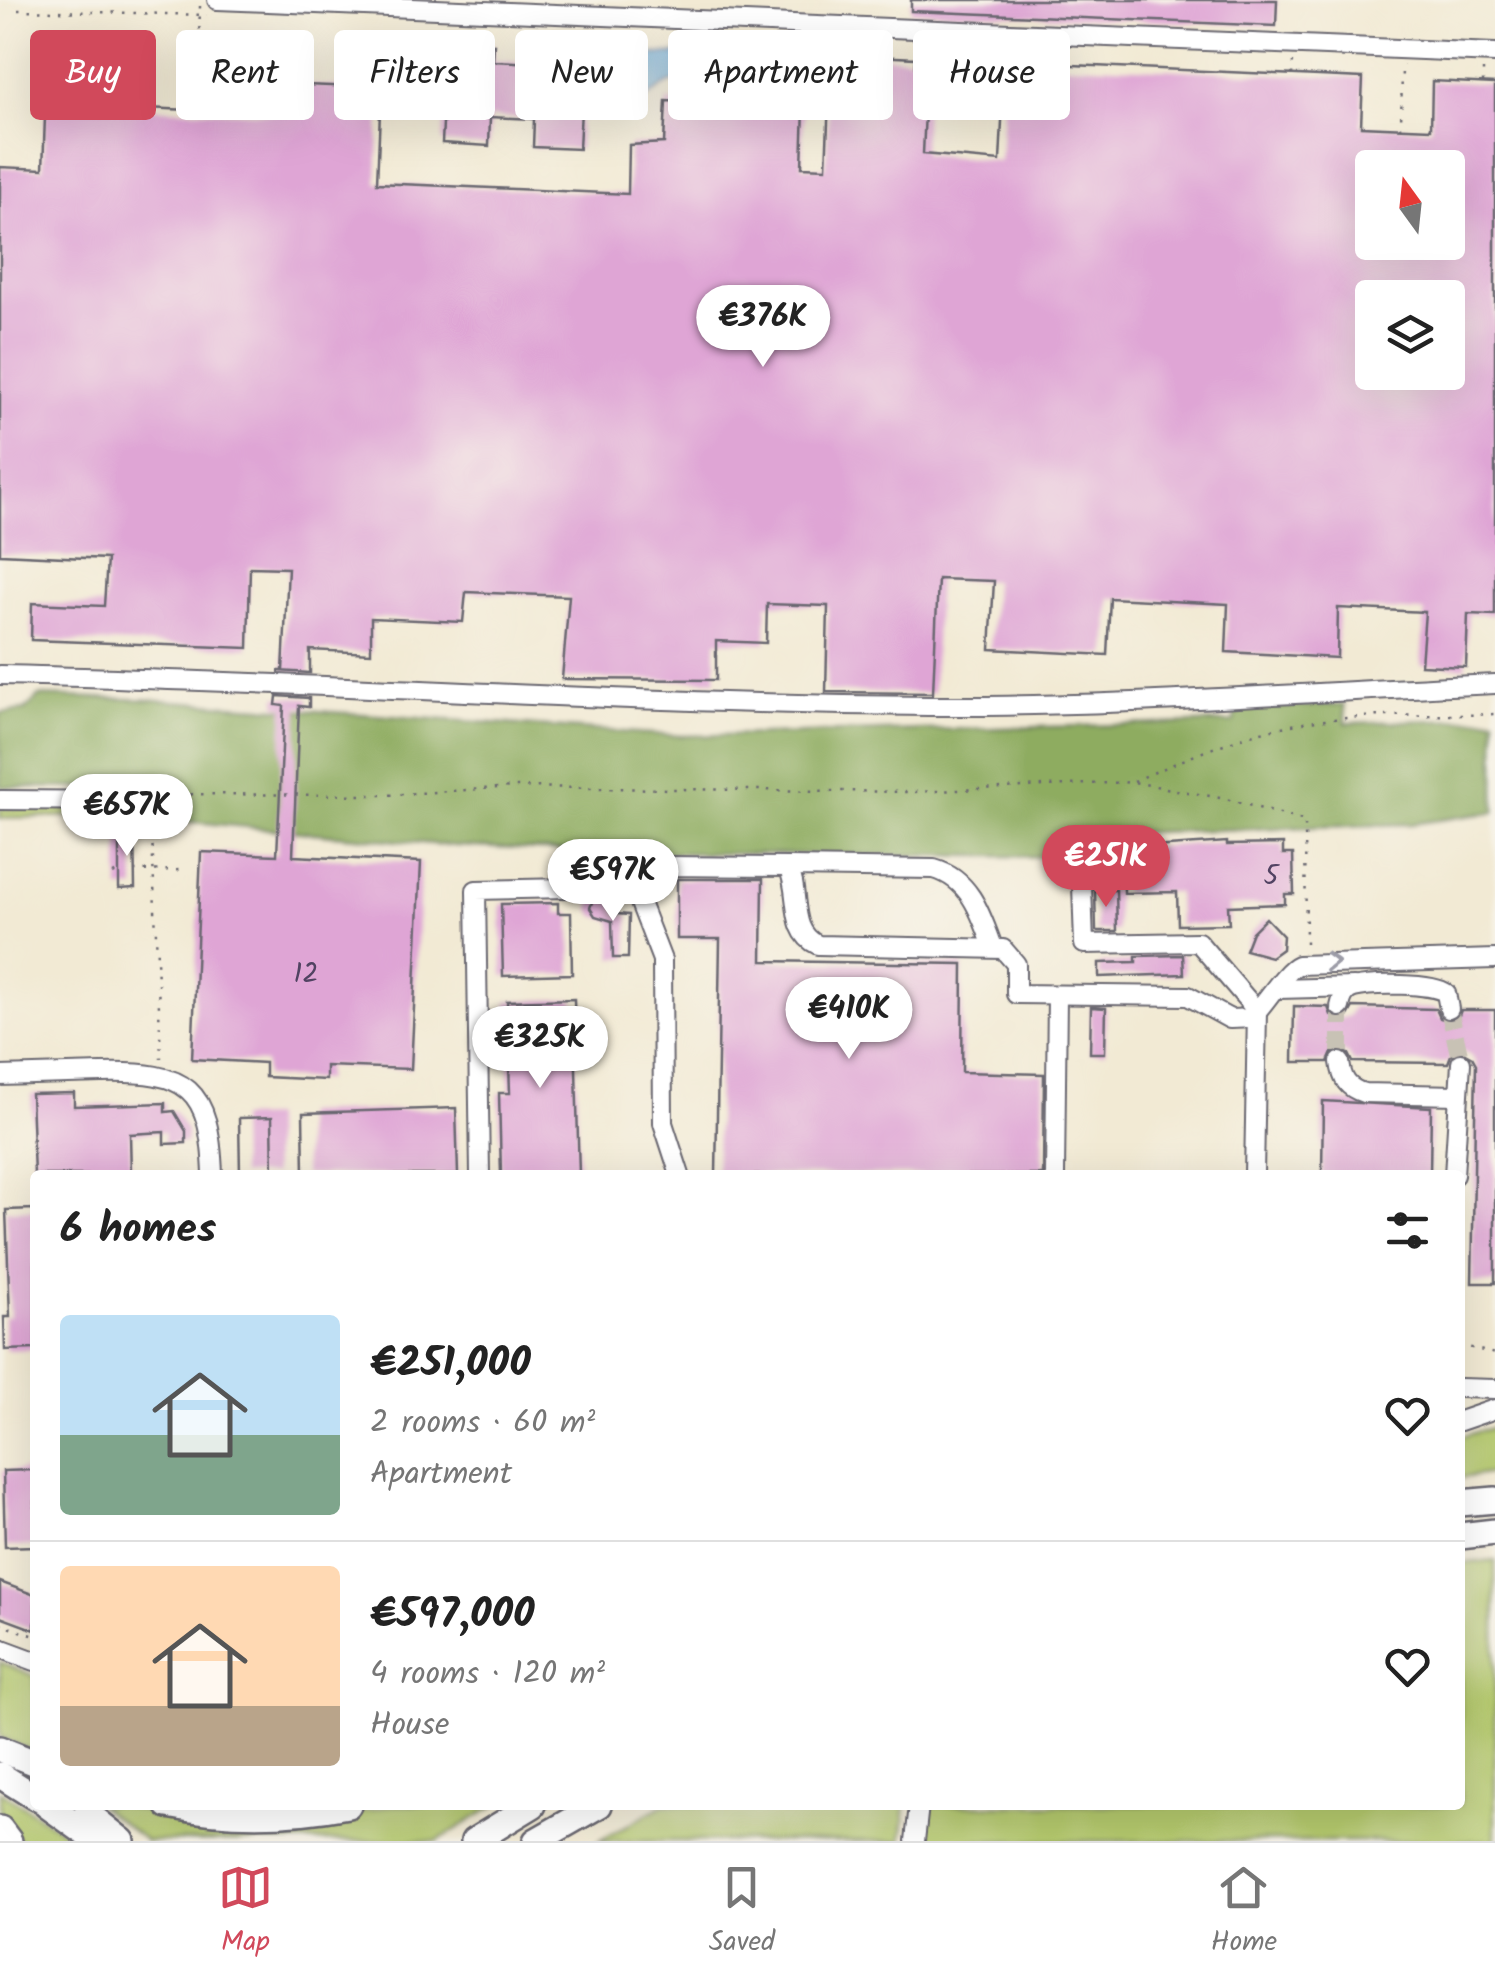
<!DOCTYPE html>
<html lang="en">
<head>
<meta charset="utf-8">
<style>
	:root { --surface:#fff; --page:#f6f6f6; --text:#222; --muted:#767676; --line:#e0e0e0; --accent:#d1495b }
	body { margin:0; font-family:Kalam,sans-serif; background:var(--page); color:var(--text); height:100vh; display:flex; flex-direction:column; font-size:38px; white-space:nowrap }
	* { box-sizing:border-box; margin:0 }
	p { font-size:32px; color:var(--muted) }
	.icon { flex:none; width:55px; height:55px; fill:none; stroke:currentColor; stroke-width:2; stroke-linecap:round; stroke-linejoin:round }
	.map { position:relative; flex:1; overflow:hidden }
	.sheet { position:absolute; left:30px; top:1170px; width:1435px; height:640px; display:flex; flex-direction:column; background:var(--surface); border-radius:10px; box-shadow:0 10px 40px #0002 }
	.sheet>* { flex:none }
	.hud { position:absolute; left:30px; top:30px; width:1435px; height:90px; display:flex; gap:20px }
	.needle { width:65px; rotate:345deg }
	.fabs { position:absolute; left:1355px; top:150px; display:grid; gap:20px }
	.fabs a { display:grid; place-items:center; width:110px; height:110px; border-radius:10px; background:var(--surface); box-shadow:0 10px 40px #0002; font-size:50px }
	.price { position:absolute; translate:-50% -85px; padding:0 22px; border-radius:35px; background:#fff; color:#222; font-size:32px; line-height:65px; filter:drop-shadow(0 2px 5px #0008) }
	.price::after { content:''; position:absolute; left:50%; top:60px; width:30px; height:22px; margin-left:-15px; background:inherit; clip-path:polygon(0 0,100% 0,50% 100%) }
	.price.selected { background:var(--accent); color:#fff }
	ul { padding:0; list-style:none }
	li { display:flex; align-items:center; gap:30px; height:250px; padding:0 30px }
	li+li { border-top:2px solid var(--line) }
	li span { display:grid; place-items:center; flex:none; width:280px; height:200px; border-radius:10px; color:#555 }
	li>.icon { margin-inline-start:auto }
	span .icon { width:120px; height:120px; fill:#fffc; stroke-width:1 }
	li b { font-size:42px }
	h2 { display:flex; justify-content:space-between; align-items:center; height:120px; padding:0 30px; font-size:42px }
	.tag { padding:0 35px; border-radius:10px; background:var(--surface); box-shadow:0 10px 40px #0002; font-size:35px; line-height:90px }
	.tag.selected { background:var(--accent); color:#fff }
	.tabs { display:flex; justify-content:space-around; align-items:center; height:140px; border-top:2px solid var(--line); background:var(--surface); font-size:28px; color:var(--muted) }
	.tabs a { display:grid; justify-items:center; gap:5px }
	.tabs .selected { color:var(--accent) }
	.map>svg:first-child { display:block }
</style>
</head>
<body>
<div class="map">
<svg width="1495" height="1841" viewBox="0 0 1495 1841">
	<rect width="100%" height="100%" fill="#f7f3e8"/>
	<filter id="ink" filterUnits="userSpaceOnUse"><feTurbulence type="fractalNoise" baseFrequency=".01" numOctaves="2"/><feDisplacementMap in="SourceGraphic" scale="20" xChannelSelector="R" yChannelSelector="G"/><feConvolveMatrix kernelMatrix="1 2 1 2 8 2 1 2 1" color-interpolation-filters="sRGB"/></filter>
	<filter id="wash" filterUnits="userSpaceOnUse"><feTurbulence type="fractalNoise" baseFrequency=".0048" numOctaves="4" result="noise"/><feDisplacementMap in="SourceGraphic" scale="40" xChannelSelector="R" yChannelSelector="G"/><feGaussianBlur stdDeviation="2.25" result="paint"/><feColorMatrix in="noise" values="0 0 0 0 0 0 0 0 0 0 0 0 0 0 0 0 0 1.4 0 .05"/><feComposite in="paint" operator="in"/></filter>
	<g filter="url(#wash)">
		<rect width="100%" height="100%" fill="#f2ead4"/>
		<g fill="#b3c86c" stroke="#6a7554" stroke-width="2.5">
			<path d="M 0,808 L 111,809 L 118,815 L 0,818 Z"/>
			<path d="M 1495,1427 L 1495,1473 L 1460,1478 L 1460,1437 Z"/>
			<path d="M 1495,1560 L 1495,1841 L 926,1841 L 931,1805 L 1460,1805 L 1460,1564 Z"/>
			<path d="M 0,1662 L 35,1676 L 35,1752 L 0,1737 Z"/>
			<path d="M 0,1791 L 78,1841 L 19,1841 L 0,1813 Z"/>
			<path d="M 98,1805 L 117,1805 L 187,1820 L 323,1820 L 393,1805 L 496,1805 L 437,1841 L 146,1841 Z"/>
			<path d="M 663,1805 L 906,1805 L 902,1841 L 599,1841 Z"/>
		</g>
		<path fill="#8eac60" stroke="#58674e" stroke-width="2.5" d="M 39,696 L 158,700 L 682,736 L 1234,722 L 1235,709 L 1344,704 L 1346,723 L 1495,718 L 1495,812 L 1412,824 L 1060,835 L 1059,857 L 581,852 L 454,846 L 159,819 L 160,789 L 0,787 L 0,713 L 25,710 Z"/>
		<path fill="#6aaddf" stroke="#46688d" stroke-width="2.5" d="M 650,54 L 700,54 L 706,57 L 709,74 L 706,84 L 696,86 C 671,71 658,94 637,104 L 626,98 L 623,84 L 639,60 Z"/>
		<g id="blocks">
			<g fill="#dfa5d5" fill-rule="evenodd">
				<path d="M 911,0 L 1277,0 L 1276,26 L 911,11 Z"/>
				<path d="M 48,38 L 127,41 L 124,107 L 279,114 L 281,84 L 381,88 L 377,183 L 628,194 L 629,145 L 664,143 L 666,101 L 760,105 L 761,75 L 754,74 L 755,60 L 783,61 L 783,53 L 798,53 L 798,60 L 806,60 L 805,75 L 798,74 L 797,106 L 804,107 L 802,167 L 826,168 L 831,54 L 916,58 L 914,111 L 925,111 L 923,154 L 1000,161 L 1005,62 L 1363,78 L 1361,126 L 1431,129 L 1432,81 L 1495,84 L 1495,615 L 1468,614 L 1466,667 L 1421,665 L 1425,612 L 1338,608 L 1337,658 L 1226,652 L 1228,604 L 1110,598 L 1107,655 L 990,649 L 994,581 L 938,579 L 933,693 L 826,692 L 828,606 L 767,604 L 766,643 L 716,641 L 716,680 L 562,679 L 569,596 L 466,592 L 463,622 L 371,618 L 371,653 L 310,650 L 310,673 L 278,671 L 283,671 L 288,568 L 250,567 L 248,648 L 31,640 L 32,603 L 104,606 L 107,559 L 0,554 L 0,167 L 43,169 ZM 1372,168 L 1448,168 L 1448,242 L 1372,242 ZM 1372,298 L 1448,298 L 1448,372 L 1372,372 Z"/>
				<path d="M 447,42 L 494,44 L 493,61 L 537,63 L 538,45 L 584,48 L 579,149 L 533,147 L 534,119 L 490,117 L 489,146 L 442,143 Z"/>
				<path d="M 277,696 L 309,698 L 309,707 L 299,706 L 293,856 L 421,862 L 411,1069 L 326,1066 L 326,1080 L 265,1077 L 265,1063 L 192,1059 L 201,852 L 277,855 L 284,706 L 276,705 Z"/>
				<path d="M 119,828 L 134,828 L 135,888 L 119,889 Z"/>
				<path d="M 1227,842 L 1227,845 L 1283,844 L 1283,854 L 1293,854 L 1294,894 L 1285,894 L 1285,904 L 1228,906 L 1229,924 L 1178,925 L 1177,892 L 1124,893 L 1123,849 Z"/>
				<path d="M 677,879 L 763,879 L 762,961 L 963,964 L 962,1072 L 1044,1074 L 1043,1175 L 716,1175 L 720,939 L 677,939 Z"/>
				<path d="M 1095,890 L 1116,890 L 1117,931 L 1096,931 Z"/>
				<path d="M 603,893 L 612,897 L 617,914 L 629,915 L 628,958 L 613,958 L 612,921 L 595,916 L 590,908 L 594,896 Z"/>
				<path d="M 558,903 L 558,913 L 571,913 L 572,974 L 503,976 L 501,904 Z"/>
				<path d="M 1266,918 L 1283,936 L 1282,949 L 1271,957 L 1245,950 L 1252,932 Z"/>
				<path d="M 1183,955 L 1184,974 L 1099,977 L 1099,963 L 1136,962 L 1136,956 Z"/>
				<path d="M 574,999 L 579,1175 L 501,1175 L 499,1093 L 510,1093 L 507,1001 Z"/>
				<path d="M 1294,1006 L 1328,1007 L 1331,1015 L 1338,1019 L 1348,1016 L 1353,1007 L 1436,1009 L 1440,1018 L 1450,1021 L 1458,1018 L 1461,1010 L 1495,1010 L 1495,1283 L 1472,1283 L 1476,1064 L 1472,1057 L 1461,1051 L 1451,1055 L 1448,1063 L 1353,1062 L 1349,1054 L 1339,1050 L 1332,1053 L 1328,1062 L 1293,1062 Z"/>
				<path d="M 1091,1007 L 1106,1008 L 1105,1053 L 1090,1053 Z"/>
				<path d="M 74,1093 L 74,1106 L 165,1103 L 165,1112 L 174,1111 L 186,1131 L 186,1143 L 164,1144 L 164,1132 L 130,1134 L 131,1175 L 34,1175 L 31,1094 Z"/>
				<path d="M 1323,1101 L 1431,1107 L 1430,1175 L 1322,1175 Z"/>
				<path d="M 456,1108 L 458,1175 L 304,1175 L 303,1113 Z"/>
				<path d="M 272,1117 L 273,1175 L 240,1175 L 239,1118 Z"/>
				<path d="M 35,1209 L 35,1349 L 5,1350 L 4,1317 L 10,1317 L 6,1210 Z"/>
				<path d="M 35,1470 L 35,1546 L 5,1547 L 3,1471 Z"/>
				<path d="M 0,1582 L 35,1595 L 35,1630 L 0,1617 Z"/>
			</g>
		</g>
	</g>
	<g filter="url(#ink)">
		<use href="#blocks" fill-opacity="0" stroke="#6b6871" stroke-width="2.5"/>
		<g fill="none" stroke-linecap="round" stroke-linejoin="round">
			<g stroke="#c8c2b5" stroke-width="18" stroke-dasharray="18 9" stroke-linecap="butt">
				<path d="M 1340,1007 L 1340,1062"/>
				<path d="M 1449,1009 L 1461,1063"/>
			</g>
			<defs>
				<g id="minor">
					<path d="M 217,0 L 1495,53"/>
					<path d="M 0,675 C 310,681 619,704 929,706 C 1118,707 1306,692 1495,684"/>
					<path d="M 0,800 L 143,801"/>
					<path d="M 1081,856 L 1084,944 L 1198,942 L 1257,1011"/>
					<path d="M 788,867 L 934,869 C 970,879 981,914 993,947"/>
					<path d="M 1278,989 L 1354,987"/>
					<path d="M 1340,1007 C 1342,998 1344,991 1354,988 C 1371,983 1433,983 1446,993 L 1449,1009"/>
					<path d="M 1257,1011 C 1268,999 1286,970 1298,965 L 1495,959"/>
					<path d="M 1340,1062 C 1342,1079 1347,1088 1364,1093 L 1458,1095"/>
					<path d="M 0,1076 C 34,1075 68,1074 102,1073 C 188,1071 210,1087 213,1175"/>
					<path d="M 480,1175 L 476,890 L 567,888"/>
					<path d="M 680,1175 L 663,1123 L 662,960 L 637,895 C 637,877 647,870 664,866 L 788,867 C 801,893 788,931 818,945 L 1003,949 L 1016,964 L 1016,994 L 1188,996 L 1230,1019 L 1256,1018"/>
					<path d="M 1055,1175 L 1057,995"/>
					<path d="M 1254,1175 L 1257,1011"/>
					<path d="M 1454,1175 L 1461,1063"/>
					<path d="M 1460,1388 L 1495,1389"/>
					<path d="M 1460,1421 L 1495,1409"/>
					<path d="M 0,1648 L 35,1661"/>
					<path d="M 915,1841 L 919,1805"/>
				</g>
				<g id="highway">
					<path d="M 1460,1503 L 1495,1500"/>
					<path d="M 1460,1536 L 1495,1532"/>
					<path d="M 0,1749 L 35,1763"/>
					<path d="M 0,1775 L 35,1797"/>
					<path d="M 47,1805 L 97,1841"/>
					<path d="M 168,1805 C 227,1817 290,1816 348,1805"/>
					<path d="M 87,1813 L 122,1841"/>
					<path d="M 0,1829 L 9,1841"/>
					<path d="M 474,1841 L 533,1805"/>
					<path d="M 536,1841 L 599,1805"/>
				</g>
			</defs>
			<use href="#minor" stroke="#6b6871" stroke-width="22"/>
			<use href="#highway" stroke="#6b6871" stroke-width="30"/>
			<g stroke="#6b6871" stroke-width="2.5" stroke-dasharray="2.5 8" stroke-linecap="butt">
				<path d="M 200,6 L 198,80 L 209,111"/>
				<path d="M 18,10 L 207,15"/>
				<path d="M 674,36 L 674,47 L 712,51 L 714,71 L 739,73"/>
				<path d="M 826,41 L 824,95 L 855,97 L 855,109"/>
				<path d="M 1292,75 L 1293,61"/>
				<path d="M 1483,83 L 1483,70"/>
				<path d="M 737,104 L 741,39"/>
				<path d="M 1401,128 L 1402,64"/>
				<path d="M 1134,781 C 1183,760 1235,736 1287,726 C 1354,712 1427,717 1495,714"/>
				<path d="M 159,794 L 387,795 L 514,787 L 914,792 L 1133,782 L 1226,799 L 1305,821 L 1306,947"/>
				<path d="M 147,816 L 152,835 L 161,1058"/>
				<path d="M 134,871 L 183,870"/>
				<path d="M 113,874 L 119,871"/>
				<path d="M 1460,1345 L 1495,1354"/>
				<path d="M 0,1624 L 35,1636"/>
			</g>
			<use href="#minor" stroke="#fff" stroke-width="18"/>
			<use href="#highway" stroke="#fff" stroke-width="25"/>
		</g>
		<defs><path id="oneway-chevron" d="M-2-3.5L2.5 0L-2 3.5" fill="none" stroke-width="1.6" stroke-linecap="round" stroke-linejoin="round" transform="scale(2.5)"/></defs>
		<use stroke="#9c9ca7" href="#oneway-chevron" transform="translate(1332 962) rotate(-1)"/>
	</g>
	<g text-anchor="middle" stroke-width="9" stroke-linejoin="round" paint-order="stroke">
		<g font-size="28" fill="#514362">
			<text x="1271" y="884">5</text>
			<text x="306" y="982">12</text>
		</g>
	</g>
</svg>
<div class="fabs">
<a><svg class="needle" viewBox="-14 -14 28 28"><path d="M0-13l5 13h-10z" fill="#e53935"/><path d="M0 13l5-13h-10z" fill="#767676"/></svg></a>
<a><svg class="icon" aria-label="layers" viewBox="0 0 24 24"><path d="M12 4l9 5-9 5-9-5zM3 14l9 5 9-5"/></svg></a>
</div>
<b class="price" style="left:763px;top:370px">€376K</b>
<b class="price" style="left:127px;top:859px">€657K</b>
<b class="price selected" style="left:1106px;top:910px">€251K</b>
<b class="price" style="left:613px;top:924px">€597K</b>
<b class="price" style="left:849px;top:1062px">€410K</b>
<b class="price" style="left:540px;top:1091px">€325K</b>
<div class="hud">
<a class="tag selected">Buy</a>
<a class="tag">Rent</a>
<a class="tag">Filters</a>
<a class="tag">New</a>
<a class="tag">Apartment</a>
<a class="tag">House</a>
</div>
<section class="sheet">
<h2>6 homes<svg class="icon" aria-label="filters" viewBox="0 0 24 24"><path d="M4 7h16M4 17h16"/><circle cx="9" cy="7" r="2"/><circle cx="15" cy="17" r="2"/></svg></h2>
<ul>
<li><span style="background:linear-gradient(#bfe0f5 60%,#7fa58c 0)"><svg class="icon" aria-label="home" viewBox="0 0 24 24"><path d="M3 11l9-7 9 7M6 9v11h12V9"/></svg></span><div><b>€251,000</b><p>2 rooms · 60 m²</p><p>Apartment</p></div><svg class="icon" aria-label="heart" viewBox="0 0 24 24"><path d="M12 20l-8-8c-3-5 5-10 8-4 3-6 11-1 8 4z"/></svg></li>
<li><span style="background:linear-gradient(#ffd9b3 70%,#b9a48a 0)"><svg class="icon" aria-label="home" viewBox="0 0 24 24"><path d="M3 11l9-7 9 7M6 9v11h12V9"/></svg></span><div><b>€597,000</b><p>4 rooms · 120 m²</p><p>House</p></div><svg class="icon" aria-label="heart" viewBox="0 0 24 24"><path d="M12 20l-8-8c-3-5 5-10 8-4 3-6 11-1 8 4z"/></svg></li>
</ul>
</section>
</div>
<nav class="tabs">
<a class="selected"><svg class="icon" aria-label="map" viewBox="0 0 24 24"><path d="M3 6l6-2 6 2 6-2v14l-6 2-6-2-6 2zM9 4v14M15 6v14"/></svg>Map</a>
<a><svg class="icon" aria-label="saved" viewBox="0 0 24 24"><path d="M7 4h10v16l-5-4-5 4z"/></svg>Saved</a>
<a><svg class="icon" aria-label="home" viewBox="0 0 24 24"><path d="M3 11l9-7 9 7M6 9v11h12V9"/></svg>Home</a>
</nav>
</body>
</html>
